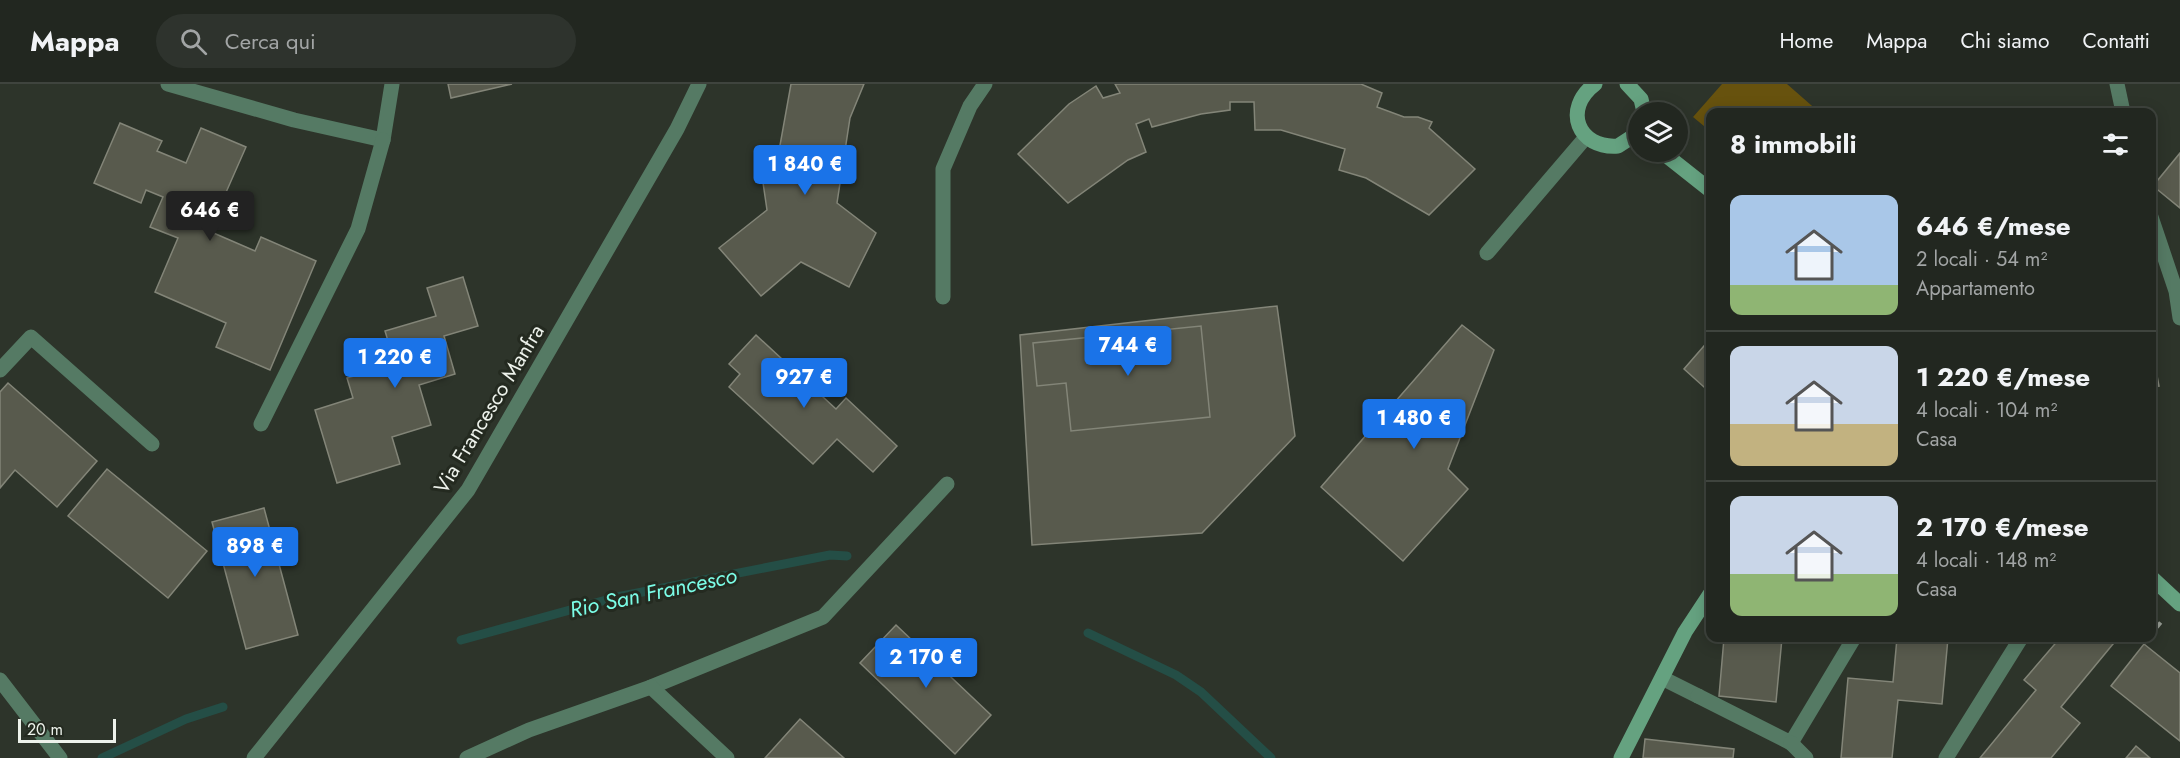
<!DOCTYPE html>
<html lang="it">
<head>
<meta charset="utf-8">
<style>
	:root { --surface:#222720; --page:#2e332d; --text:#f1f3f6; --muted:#a2a5a5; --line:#3f443e; --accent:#1a73e8 }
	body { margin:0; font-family:Jost,sans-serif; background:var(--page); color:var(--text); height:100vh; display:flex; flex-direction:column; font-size:22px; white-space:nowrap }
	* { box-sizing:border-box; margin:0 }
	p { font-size:20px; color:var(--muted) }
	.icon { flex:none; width:33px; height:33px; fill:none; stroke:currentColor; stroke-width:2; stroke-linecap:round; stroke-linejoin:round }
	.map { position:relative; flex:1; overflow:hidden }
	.panel { position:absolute; left:1706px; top:24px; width:450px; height:534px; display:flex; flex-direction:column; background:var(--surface); border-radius:12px; box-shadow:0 3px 15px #0003,0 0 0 2px var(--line) }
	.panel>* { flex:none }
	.fabs { position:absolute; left:1628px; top:18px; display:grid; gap:12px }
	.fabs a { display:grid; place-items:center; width:60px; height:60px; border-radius:50%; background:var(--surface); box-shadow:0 3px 15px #0003,0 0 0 2px var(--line); font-size:30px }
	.scale { position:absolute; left:18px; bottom:15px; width:98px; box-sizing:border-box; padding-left:6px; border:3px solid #edf2eb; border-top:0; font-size:16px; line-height:21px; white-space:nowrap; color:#edf2eb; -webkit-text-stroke:4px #242a20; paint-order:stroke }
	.price { position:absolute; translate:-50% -51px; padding:0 14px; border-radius:6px; background:var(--accent); color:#fff; font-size:20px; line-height:39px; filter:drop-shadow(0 2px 3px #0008) }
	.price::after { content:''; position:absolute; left:50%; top:36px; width:18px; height:14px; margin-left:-9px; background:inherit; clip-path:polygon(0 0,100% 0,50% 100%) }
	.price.active { background:#222; color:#fff }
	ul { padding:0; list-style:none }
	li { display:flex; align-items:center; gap:18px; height:150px; padding:0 24px }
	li+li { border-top:2px solid var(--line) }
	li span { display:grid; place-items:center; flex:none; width:168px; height:120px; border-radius:12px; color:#555 }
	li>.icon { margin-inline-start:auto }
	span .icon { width:72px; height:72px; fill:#fffc; stroke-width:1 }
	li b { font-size:26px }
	h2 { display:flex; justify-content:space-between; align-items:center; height:72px; padding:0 24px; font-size:26px }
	header { display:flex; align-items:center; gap:36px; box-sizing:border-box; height:84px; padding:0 30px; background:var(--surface); border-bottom:2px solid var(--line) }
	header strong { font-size:28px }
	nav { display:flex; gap:33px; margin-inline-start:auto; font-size:21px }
	.search { width:420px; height:54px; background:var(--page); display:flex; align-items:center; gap:15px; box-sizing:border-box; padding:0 21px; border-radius:33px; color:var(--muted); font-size:22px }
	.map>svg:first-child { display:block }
</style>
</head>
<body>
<header>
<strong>Mappa</strong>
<div class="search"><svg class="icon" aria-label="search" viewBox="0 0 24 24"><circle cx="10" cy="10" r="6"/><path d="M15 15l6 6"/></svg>Cerca qui</div>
<nav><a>Home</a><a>Mappa</a><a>Chi siamo</a><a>Contatti</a></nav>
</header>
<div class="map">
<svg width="2180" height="674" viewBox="0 0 2180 674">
	<rect width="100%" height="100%" fill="#2d342a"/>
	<path fill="#67520e" d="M 1722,0 L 1787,0 L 1819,28 L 1710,28 L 1710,47 L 1693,33 Z"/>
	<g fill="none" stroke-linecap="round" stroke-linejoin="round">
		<g stroke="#244e46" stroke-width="9">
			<path d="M 1088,549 L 1176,591 L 1201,608 L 1271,674"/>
			<path d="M 461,556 L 617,513 L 830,471 L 847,472"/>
			<path d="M 102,674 L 186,635 L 223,623"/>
		</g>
	</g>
	<g fill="#585a4d" stroke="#838578" stroke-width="1.5">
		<path d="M 448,0 L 512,0 L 451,14 Z"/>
		<path d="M 791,0 L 864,0 L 850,34 L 837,119 L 876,149 L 849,203 L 801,178 L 761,212 L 719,164 L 767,126 L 761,85 L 779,67 Z"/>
		<path d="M 1115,0 L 1361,0 L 1382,9 L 1377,23 L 1404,33 L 1418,33 L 1432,38 L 1429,44 L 1475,85 L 1429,131 L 1366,94 L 1339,86 L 1345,65 L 1281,46 L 1255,46 L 1254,18 L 1230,18 L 1230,26 L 1201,30 L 1152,43 L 1149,35 L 1136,40 L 1146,68 L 1128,76 L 1068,119 L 1018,70 L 1069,20 L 1096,2 L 1103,14 L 1120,9 Z"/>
		<path d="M 120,39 L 162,57 L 157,67 L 186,79 L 201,44 L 246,63 L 209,147 L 255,167 L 261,153 L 316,177 L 270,286 L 216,263 L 226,239 L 155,208 L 178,154 L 150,143 L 163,113 L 146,106 L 141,119 L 94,99 Z"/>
		<path d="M 2180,69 L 2180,124 L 2153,102 Z"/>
		<path d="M 463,193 L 478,242 L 444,252 L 455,290 L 419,301 L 431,341 L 392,353 L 400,380 L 337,399 L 315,326 L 353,314 L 347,294 L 395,280 L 385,247 L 436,232 L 427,204 Z"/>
		<path d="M 1277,222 L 1295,352 L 1202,449 L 1032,461 L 1020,251 Z"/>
		<path d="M 1462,241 L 1494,266 L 1448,385 L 1468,405 L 1403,477 L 1321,403 Z"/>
		<path d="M 1201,242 L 1210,333 L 1071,347 L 1066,299 L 1037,302 L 1033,259 Z"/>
		<path d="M 756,251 L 836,325 L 846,314 L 897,362 L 873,388 L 837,355 L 813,380 L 729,303 L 740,290 L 729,280 Z"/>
		<path d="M 1710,255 L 1710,296 L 1704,303 L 1684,285 Z"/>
		<path d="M 2151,260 L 2159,302 L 2151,303 Z"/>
		<path d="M 8,299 L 97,377 L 57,423 L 15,386 L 0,404 L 0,308 Z"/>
		<path d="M 107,385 L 207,467 L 168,514 L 68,432 Z"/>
		<path d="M 264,424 L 298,551 L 246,565 L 212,438 Z"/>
		<path d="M 896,541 L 991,631 L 955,670 L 860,579 Z"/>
		<path d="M 1724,554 L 1782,554 L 1776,618 L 1719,612 Z"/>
		<path d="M 1897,554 L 1948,554 L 1942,620 L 1898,616 L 1892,674 L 1841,674 L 1848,594 L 1893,598 Z"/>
		<path d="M 2060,554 L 2118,554 L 2061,623 L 2080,639 L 2051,674 L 1980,674 L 2036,606 L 2024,596 Z"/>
		<path d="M 2144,560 L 2180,589 L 2180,657 L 2111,602 Z"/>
		<path d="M 800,635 L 844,674 L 765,674 Z"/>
		<path d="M 1645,655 L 1734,665 L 1733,674 L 1643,674 Z"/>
		<path d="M 2136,662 L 2150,674 L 2126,674 Z"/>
	</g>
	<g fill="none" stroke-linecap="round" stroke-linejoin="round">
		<g stroke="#979c94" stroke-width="4" stroke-dasharray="6 3" stroke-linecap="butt">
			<path d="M 2151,550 L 2162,537"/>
			<path d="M 2144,558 L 2148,554"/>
		</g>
		<path stroke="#557a64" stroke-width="15" d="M 1662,594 L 1698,612"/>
		<g stroke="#557a64" stroke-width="15">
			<path d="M 168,0 L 294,36 L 383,56 L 392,0"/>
			<path d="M 2117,0 L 2123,28"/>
			<path d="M 2151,133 L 2176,207 L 2180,234"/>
			<path d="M 1487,169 L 1586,53"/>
			<path d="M 943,213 L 943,85 L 970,22 L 985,0"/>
			<path d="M 0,286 L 31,253 L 152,360"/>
			<path d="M 261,340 L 358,145 L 383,56"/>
			<path d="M 0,596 L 60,674"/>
			<path d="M 651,603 L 823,533 L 947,400"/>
			<path d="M 1698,612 L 1791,659 L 1854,554"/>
			<path d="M 1791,659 L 1806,674"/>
			<path d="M 254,674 L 468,406 L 677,45 L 699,0"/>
			<path d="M 467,674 L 529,646 L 651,603 L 727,674"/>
			<path d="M 1946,674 L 2021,554"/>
		</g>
		<g stroke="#65a280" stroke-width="15">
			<path d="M 1595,0 C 1562,25 1578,65 1618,62 L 1638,49"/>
			<path d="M 1627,0 L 1641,15 L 1644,28"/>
			<path d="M 1662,68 L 1710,106"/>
			<path d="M 2151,493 L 2180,520"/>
			<path d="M 1621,674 L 1685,548 L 1710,510"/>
		</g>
	</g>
	<g text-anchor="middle" stroke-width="6" stroke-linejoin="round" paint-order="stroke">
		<g font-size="21" fill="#edf2eb" stroke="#242a20">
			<text transform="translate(489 325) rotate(-59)" y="7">Via Francesco Manfra</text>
		</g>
		<g font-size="22" font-style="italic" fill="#7bfde7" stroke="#242a20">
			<text transform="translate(653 508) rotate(-12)" y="8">Rio San Francesco</text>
		</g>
	</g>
</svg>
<div class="fabs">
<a><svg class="icon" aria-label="layers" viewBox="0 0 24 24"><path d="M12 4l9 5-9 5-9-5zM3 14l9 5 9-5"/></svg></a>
</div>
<div class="scale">20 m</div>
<b class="price" style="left:805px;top:112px">1 840 €</b>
<b class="price active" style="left:210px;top:158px">646 €</b>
<b class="price" style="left:1128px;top:293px">744 €</b>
<b class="price" style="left:395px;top:305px">1 220 €</b>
<b class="price" style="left:804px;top:325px">927 €</b>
<b class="price" style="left:1414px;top:366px">1 480 €</b>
<b class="price" style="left:255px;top:494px">898 €</b>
<b class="price" style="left:926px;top:605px">2 170 €</b>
<section class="panel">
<h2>8 immobili<svg class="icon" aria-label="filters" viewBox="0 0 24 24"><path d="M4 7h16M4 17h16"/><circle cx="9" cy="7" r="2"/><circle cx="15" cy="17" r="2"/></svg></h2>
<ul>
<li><span style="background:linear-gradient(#a9c7e8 75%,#8fb573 0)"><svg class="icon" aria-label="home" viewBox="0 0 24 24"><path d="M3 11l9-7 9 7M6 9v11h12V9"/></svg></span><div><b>646 €/mese</b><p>2 locali · 54 m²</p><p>Appartamento</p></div></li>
<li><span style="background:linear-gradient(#c9d6e8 65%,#c2b280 0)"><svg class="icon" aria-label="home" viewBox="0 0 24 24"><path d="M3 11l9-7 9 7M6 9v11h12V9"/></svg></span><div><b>1 220 €/mese</b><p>4 locali · 104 m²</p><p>Casa</p></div></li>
<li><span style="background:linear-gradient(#c9d6e8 65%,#8fb573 0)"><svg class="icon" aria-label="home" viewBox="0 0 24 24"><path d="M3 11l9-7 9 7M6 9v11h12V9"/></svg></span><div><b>2 170 €/mese</b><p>4 locali · 148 m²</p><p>Casa</p></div></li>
</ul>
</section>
</div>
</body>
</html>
